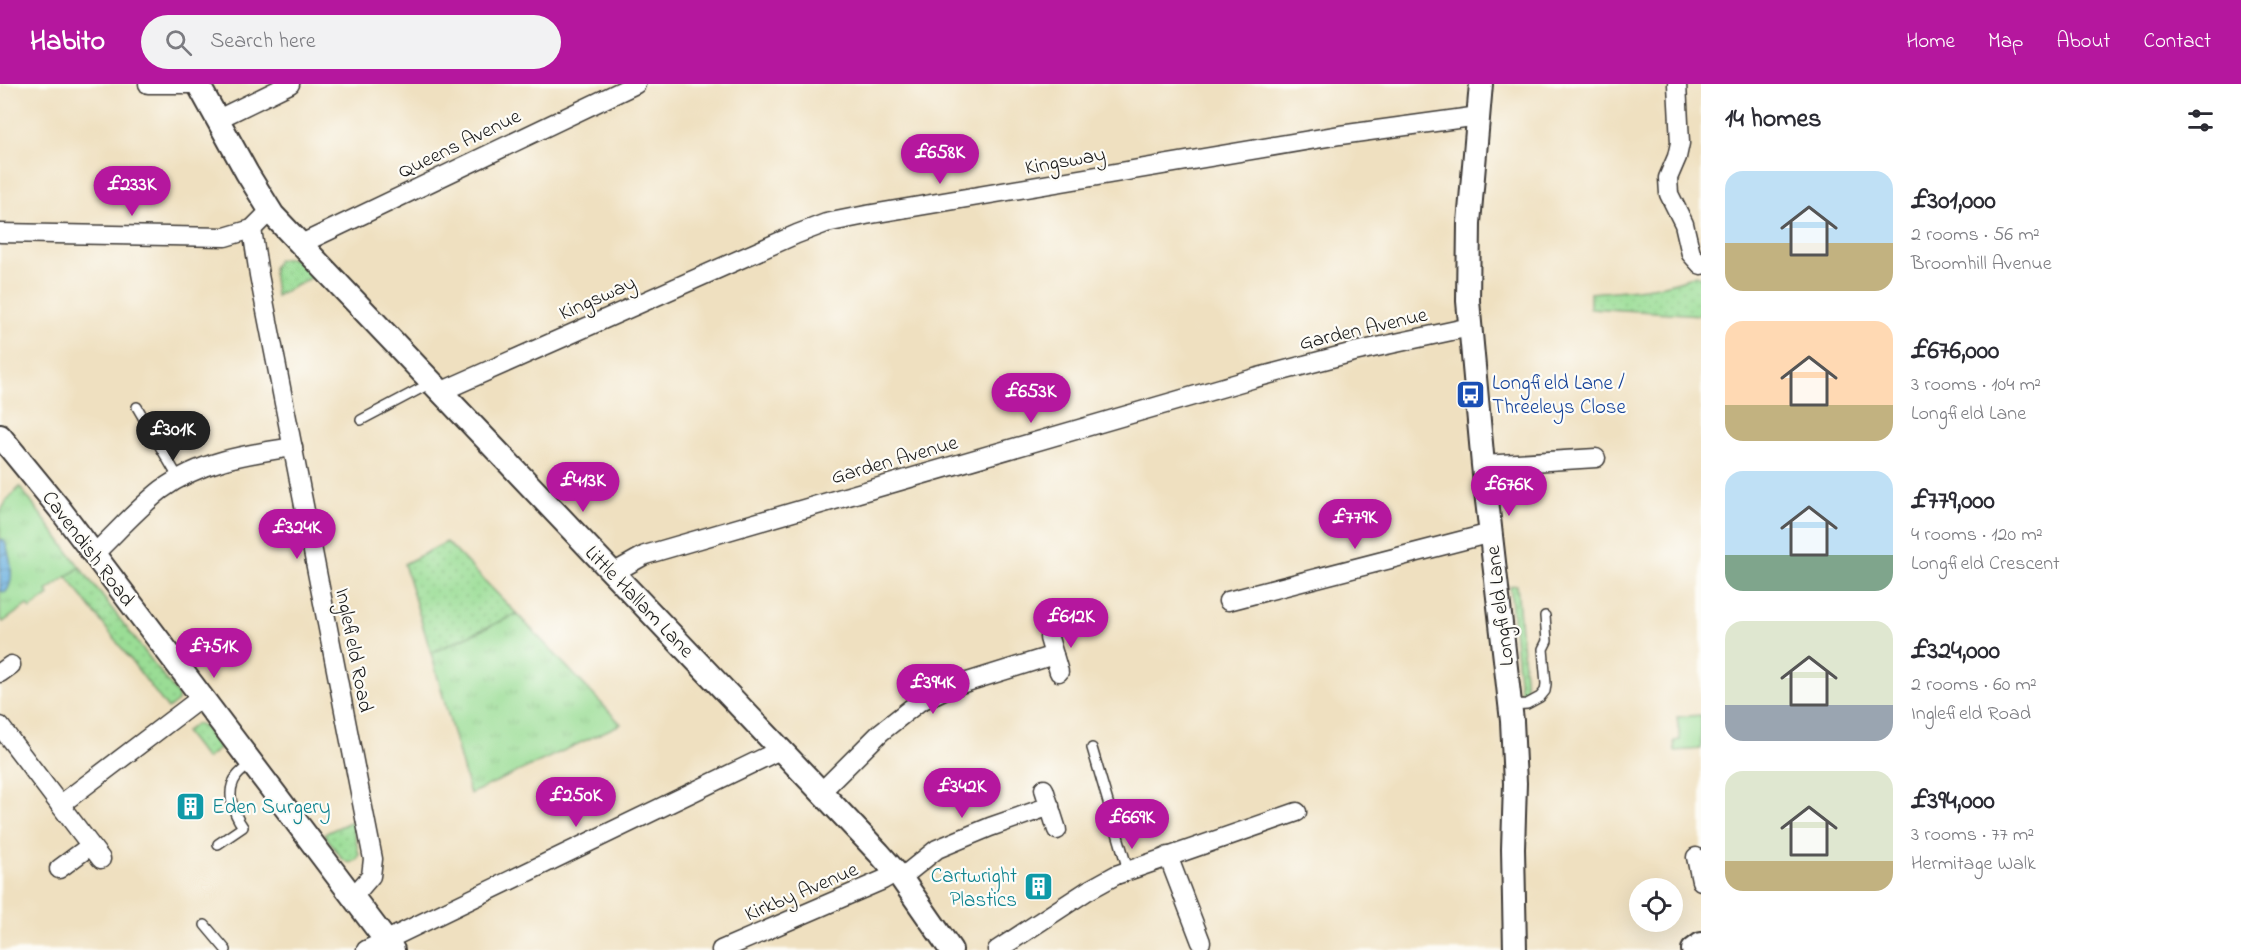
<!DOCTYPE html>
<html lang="en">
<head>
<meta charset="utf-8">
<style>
	:root { --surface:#fff; --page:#f2f2f3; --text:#2b2b33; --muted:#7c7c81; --accent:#b5179e }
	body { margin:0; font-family:"Indie Flower",sans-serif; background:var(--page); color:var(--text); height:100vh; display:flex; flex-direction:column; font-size:22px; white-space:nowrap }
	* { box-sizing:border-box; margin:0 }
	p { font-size:20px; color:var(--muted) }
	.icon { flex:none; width:33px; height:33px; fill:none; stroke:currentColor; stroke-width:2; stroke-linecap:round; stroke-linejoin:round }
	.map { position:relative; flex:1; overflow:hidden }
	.drawer { display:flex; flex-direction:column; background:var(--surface); width:540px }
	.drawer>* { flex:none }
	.tools { position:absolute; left:1629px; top:794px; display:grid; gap:12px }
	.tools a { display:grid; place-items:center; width:54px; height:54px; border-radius:50%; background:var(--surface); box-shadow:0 6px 24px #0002; font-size:30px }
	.price { position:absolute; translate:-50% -51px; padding:0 14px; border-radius:21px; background:var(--accent); color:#fff; font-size:20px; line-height:39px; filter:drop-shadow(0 2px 3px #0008) }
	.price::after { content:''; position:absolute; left:50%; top:36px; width:18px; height:14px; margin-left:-9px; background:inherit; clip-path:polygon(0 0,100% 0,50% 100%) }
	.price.on { background:#222; color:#fff }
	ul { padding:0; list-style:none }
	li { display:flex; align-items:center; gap:18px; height:150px; padding:0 24px }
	li span { display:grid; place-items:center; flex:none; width:168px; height:120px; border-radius:18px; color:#555 }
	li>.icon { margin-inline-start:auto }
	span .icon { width:72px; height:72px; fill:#fffc; stroke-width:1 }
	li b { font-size:26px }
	h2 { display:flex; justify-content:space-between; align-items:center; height:72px; padding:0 24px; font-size:26px }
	header { display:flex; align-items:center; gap:36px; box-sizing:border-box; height:84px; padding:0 30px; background:var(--accent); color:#fff }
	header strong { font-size:28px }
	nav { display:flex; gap:33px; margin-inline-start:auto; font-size:21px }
	.search { width:420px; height:54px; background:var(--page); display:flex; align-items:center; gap:15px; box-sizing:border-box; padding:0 21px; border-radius:33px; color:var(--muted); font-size:22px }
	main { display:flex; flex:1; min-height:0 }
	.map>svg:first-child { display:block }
</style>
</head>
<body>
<header>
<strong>Habito</strong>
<div class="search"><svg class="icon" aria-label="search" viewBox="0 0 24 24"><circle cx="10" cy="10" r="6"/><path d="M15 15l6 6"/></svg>Search here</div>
<nav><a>Home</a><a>Map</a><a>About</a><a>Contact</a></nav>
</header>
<main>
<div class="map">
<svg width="1701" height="866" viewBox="0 0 1701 866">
	<defs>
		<pattern id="grass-dots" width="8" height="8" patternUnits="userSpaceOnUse" patternTransform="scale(1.5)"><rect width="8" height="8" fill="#9add95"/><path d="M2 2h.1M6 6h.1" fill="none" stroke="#84bd80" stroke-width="1.8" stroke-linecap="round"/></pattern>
		<pattern id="park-tufts" width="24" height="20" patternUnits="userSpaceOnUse" patternTransform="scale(1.5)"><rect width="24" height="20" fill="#9add95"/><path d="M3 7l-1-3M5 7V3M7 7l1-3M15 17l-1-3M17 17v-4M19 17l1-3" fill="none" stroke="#84bd80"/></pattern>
		<pattern id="water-waves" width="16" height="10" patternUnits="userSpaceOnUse" patternTransform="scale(1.5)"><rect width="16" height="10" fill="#68afdf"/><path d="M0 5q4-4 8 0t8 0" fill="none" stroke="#558eb4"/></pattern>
	</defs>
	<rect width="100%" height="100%" fill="#fdfcf7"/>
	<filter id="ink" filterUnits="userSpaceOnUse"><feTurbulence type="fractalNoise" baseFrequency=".0167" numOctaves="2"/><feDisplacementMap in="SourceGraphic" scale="12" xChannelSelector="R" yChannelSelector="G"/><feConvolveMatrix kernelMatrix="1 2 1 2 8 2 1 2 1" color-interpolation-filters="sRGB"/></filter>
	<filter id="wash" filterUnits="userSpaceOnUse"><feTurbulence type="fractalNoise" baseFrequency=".008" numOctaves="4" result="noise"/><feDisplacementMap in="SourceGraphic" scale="24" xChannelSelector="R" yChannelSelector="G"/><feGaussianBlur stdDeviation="1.35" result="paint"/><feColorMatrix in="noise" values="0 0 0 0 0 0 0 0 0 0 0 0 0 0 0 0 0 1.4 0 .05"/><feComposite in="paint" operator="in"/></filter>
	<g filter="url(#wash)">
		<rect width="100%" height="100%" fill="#efe0c0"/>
		<g fill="url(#grass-dots)" stroke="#5b7c58" stroke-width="1.5">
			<path d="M 288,174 L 297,176 L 314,192 L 276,212 L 273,184 L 278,176 Z"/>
			<path d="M 1696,191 L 1701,193 L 1701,231 L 1590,224 L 1590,209 C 1625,206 1664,205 1696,191 Z"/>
			<path d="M 447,458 L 517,530 L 431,569 L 404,480 Z"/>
			<path d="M 80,483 L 178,611 L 178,617 L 168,625 L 67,493 Z"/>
			<path d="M 1517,501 L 1527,616 L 1521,617 L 1510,502 Z"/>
			<path d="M 196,640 L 204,643 L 220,664 L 206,675 L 185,648 Z"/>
			<path d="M 352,737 L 359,771 L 357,776 L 350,779 L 343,776 L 324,750 Z"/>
		</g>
		<g fill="url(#park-tufts)" stroke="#5b7c58" stroke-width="1.5">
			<path d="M 20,403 L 80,483 L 47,507 L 49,511 L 30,525 L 27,521 L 3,538 L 0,535 L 0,428 L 7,416 Z"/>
			<path d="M 517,530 L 621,640 L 470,710 L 431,569 Z"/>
		</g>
		<path fill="#9add95" stroke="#5b7c58" stroke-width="1.5" d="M 1701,631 L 1701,665 L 1675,667 L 1674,657 L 1680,656 L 1677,633 Z"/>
		<path fill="url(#water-waves)" stroke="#42667e" stroke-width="1.5" d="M 0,455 L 4,456 C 10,469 16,496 6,508 L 0,507 Z"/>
	</g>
	<g filter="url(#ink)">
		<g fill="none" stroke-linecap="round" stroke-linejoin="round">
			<defs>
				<g id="service">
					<path d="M 137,323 L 179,395"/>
					<path d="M 361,336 L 431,299"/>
					<path d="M 1511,621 L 1527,620 L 1540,613 L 1545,607 L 1546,600 L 1543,565 L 1547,557 L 1545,532"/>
					<path d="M 1092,664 L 1128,786"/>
					<path d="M 218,760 L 243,743 C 233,729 225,707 237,692 C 241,687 247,683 252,679"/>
					<path d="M 205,841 L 226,866"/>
				</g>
				<g id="minor">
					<path d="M 148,0 L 198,0"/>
					<path d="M 1677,0 L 1680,59 L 1677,73 L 1668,94 L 1669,110 L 1684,140 L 1691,170 L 1701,181"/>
					<path d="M 218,35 L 290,0"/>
					<path d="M 252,145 L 259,191 L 373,775 L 371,792 L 353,813"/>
					<path d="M 0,149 L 225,153 L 252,145 L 270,127"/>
					<path d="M 301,160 L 636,0"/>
					<path d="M 440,308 L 797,150 L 826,139 L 866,131 L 1340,51 L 1479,32"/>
					<path d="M 1483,381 L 1596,374"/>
					<path d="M 94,470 C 116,449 137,425 161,406 C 200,377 247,370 293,363"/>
					<path d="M 613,489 L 645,471 L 1255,294 L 1354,268 L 1470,243"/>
					<path d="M 1228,517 L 1491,449"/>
					<path d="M 1049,554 L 1059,588"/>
					<path d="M 0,589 L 11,581"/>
					<path d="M 0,642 L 101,775"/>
					<path d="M 1044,705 L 1057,746"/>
					<path d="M 822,707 L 881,648 L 919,618 L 948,604 L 1054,571"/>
					<path d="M 60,721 L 202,613"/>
					<path d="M 1168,772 L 1201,858"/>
					<path d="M 1696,773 L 1701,797"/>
					<path d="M 59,785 L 90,762"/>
					<path d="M 901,794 L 937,765 L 990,743 L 1050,722"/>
					<path d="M 366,866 L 782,665"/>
					<path d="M 721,866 L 883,796 L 897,788"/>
					<path d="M 997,866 L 1087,807 L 1116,791 L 1297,728"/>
				</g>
				<g id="tertiary">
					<path d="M 198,0 L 247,89 L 273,131 L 879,769 L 901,794 L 951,866"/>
					<path d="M 1481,0 L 1469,139 L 1468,217 L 1483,381 L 1512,637 L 1515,699 L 1513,765 L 1515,866"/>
					<path d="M 0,352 L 59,424 L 393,866"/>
					<path d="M 1693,866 L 1701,860"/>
				</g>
			</defs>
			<use href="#service" stroke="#3c3935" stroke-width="12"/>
			<use href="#minor" stroke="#3c3935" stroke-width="21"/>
			<use href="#tertiary" stroke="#3c3935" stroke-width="26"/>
			<use href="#service" stroke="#fff" stroke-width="9"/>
			<use href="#minor" stroke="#fff" stroke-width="18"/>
			<use href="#tertiary" stroke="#fff" stroke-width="22"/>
		</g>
	</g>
	<defs>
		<symbol id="bus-square" viewBox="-11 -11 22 22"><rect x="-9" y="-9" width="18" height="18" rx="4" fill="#1a4fb4" stroke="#fdfcf7"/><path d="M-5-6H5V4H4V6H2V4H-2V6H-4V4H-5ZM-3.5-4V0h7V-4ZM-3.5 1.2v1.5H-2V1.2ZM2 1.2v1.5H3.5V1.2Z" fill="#fff"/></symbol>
		<symbol id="building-square" viewBox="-11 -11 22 22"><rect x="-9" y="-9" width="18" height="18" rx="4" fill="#0f9aa8" stroke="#fdfcf7"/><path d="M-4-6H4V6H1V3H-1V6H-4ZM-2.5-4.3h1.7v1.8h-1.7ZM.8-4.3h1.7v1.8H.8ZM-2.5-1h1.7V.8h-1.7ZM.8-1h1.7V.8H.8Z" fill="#fff"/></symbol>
	</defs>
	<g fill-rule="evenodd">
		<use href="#bus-square" x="1454" y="294" width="33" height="33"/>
		<use href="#building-square" x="174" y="706" width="33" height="33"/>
		<use href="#building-square" x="1022" y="786" width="33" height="33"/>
	</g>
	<g text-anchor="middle" stroke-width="4.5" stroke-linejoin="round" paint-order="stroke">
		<g font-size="21" fill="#1c1c1c" stroke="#fdfcf7">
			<text transform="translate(459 59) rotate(-26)" y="7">Queens Avenue</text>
			<text transform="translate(1065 76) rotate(-10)" y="7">Kingsway</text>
			<text transform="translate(597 213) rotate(-24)" y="7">Kingsway</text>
			<text transform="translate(1363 244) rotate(-13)" y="7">Garden Avenue</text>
			<text transform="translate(894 375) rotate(-16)" y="7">Garden Avenue</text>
			<text transform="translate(89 464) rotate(53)" y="7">Cavendish Road</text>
			<text transform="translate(640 517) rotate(46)" y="7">Little Hallam Lane</text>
			<text transform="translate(1499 522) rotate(-97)" y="7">Longfield Lane</text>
			<text transform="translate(355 566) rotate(79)" y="7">Inglefield Road</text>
			<text transform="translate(801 807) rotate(-23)" y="7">Kirkby Avenue</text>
		</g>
		<g font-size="21" fill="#164399" stroke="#fdfcf7" text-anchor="start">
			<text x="1492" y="305">Longfield Lane /<tspan x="1492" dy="24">Threeleys Close</tspan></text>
		</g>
		<g font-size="21" fill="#0d838f" stroke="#fdfcf7" text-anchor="start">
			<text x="212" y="729">Eden Surgery</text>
			<text x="1017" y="798" text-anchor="end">Cartwright<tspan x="1017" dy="24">Plastics</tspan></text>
		</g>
	</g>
</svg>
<div class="tools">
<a><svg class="icon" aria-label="locate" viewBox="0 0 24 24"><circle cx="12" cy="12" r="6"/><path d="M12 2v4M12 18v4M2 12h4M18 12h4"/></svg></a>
</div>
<b class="price" style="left:940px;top:101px">£658K</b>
<b class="price" style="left:132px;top:133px">£233K</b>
<b class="price" style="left:1031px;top:340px">£653K</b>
<b class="price on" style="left:173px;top:378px">£301K</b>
<b class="price" style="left:583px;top:429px">£413K</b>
<b class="price" style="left:1509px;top:433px">£676K</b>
<b class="price" style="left:1355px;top:466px">£779K</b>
<b class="price" style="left:297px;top:476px">£324K</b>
<b class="price" style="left:1071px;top:565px">£612K</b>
<b class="price" style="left:214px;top:595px">£751K</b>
<b class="price" style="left:933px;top:631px">£394K</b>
<b class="price" style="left:962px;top:735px">£342K</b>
<b class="price" style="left:576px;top:744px">£250K</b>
<b class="price" style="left:1132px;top:766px">£669K</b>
</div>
<section class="drawer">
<h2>14 homes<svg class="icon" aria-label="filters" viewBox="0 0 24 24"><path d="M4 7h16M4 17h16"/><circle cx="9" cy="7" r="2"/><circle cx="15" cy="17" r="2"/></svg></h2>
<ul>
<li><span style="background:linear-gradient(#bfe0f5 60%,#c2b280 0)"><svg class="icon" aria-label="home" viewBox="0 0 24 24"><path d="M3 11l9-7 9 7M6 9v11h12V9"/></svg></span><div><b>£301,000</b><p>2 rooms · 56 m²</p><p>Broomhill Avenue</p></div></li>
<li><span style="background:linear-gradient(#ffd9b3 70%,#c2b280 0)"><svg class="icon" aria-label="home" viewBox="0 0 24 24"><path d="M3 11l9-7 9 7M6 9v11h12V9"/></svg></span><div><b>£676,000</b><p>3 rooms · 104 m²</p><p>Longfield Lane</p></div></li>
<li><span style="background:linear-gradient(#bfe0f5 70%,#7fa58c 0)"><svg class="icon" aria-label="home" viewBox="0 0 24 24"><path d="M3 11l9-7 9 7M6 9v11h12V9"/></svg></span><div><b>£779,000</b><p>4 rooms · 120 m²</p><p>Longfield Crescent</p></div></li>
<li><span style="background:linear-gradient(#dfe7d0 70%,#9aa5b1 0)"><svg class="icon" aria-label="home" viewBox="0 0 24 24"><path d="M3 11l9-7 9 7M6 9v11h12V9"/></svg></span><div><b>£324,000</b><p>2 rooms · 60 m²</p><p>Inglefield Road</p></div></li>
<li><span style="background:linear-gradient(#dfe7d0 75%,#c2b280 0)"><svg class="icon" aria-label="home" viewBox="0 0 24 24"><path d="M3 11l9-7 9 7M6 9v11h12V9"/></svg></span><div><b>£394,000</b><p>3 rooms · 77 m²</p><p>Hermitage Walk</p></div></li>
</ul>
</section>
</main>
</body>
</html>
